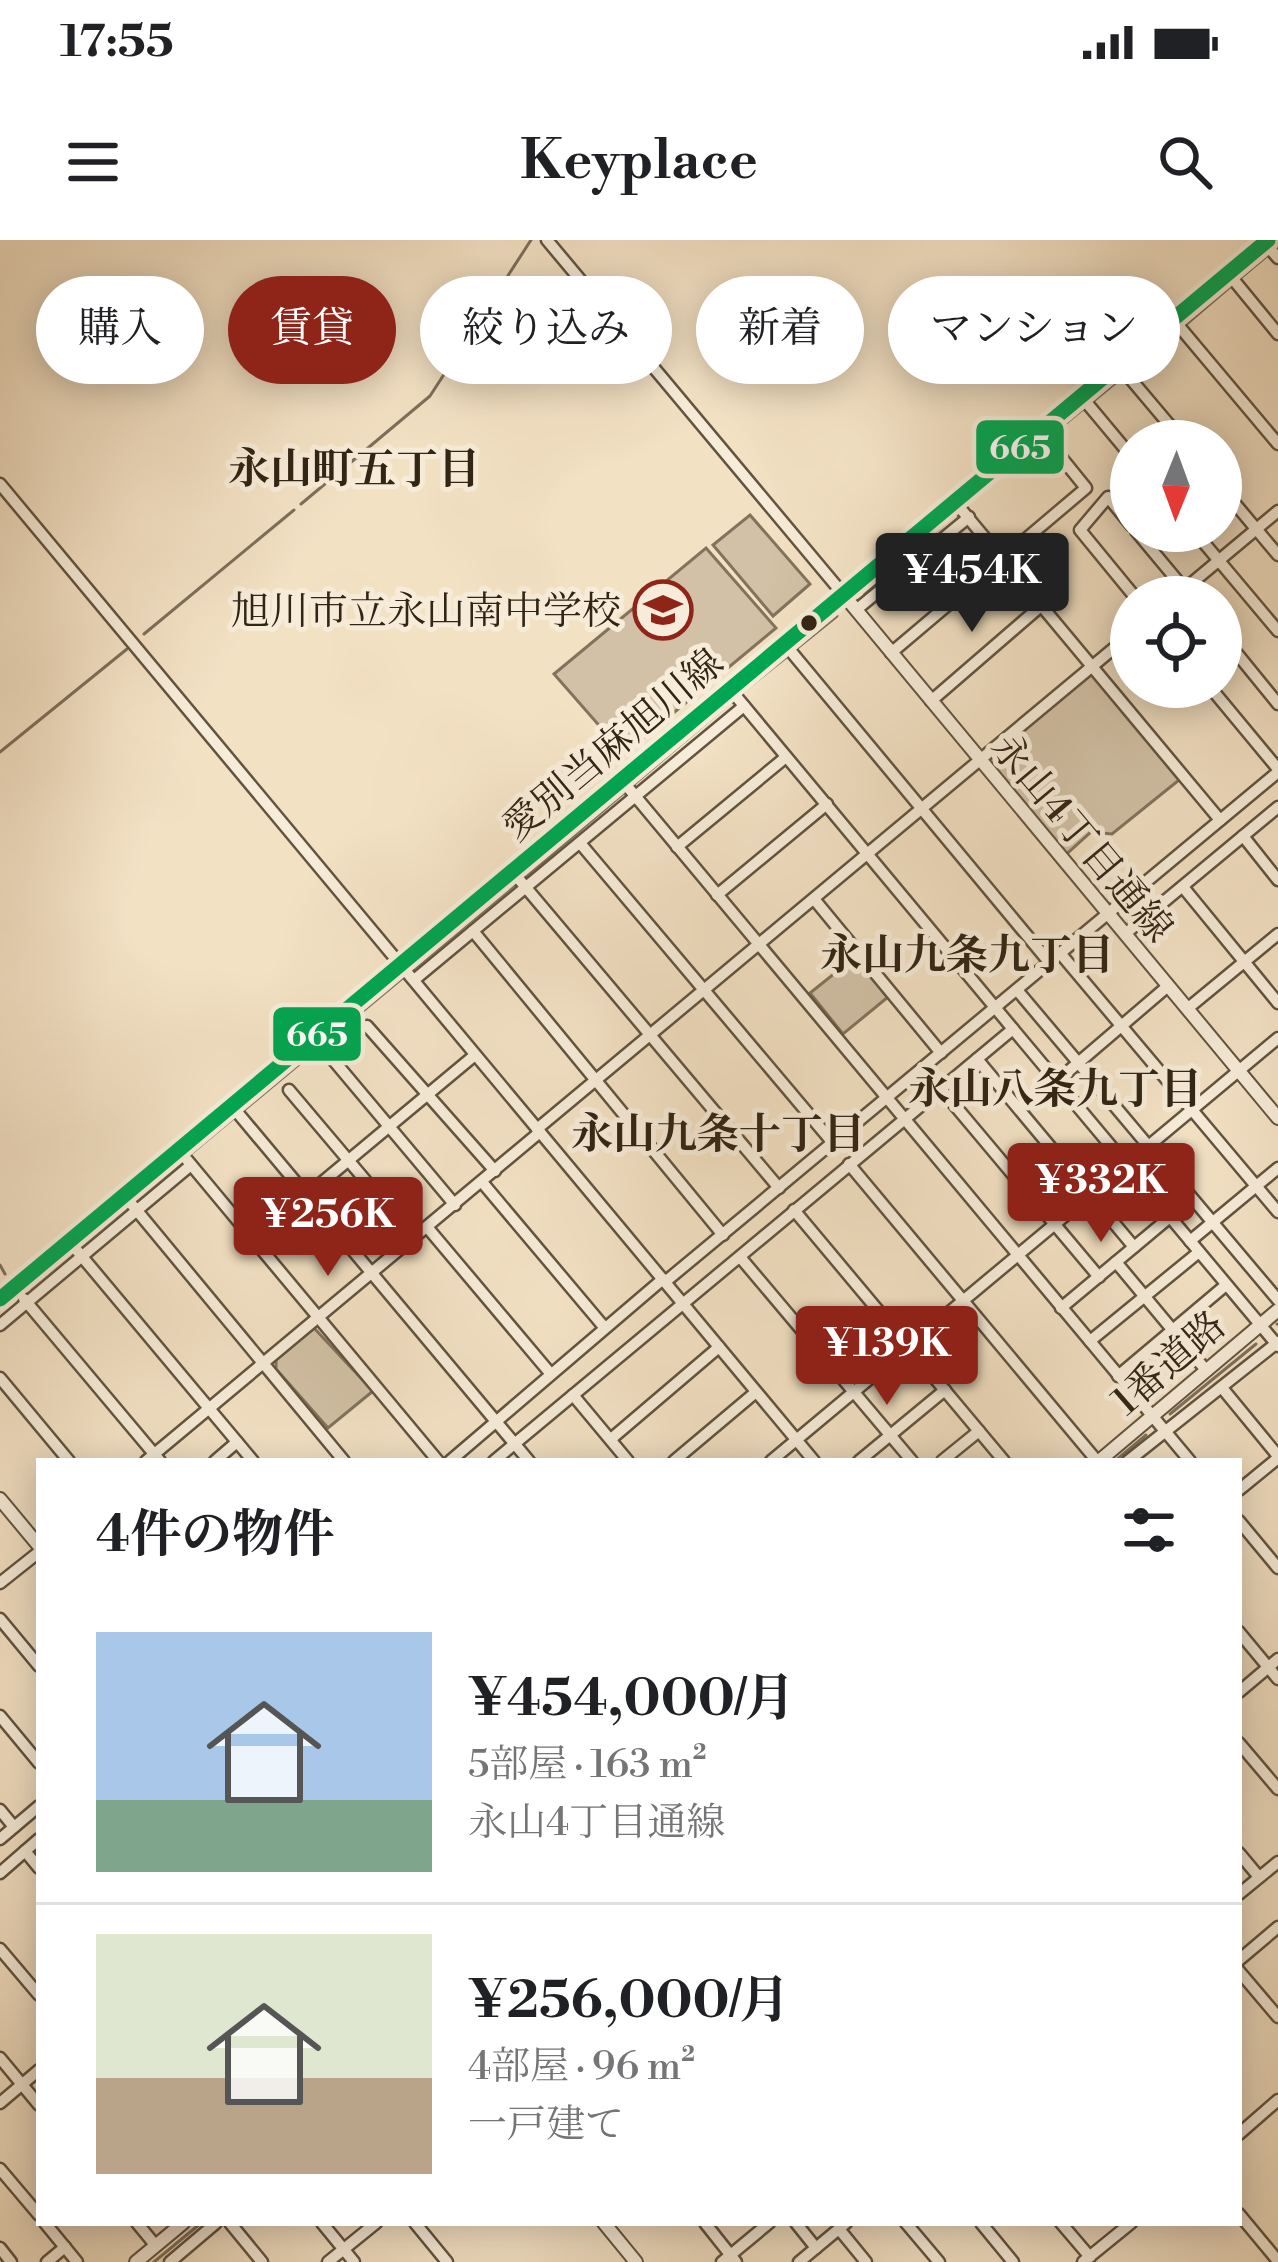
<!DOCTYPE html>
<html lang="ja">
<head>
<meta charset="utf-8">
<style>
	:root { --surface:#fff; --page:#f6f6f6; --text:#202124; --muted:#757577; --line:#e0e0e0; --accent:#8f2418 }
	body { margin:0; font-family:"Libre Bodoni","Noto Serif JP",serif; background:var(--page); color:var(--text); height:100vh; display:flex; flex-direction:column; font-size:45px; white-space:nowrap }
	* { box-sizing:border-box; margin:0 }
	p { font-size:39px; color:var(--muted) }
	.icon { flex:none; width:66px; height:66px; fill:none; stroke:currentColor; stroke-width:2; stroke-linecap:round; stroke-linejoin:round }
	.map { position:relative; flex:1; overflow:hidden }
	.details { position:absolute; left:36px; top:1218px; width:1206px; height:768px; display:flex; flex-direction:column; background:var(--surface); border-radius:0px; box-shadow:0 6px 30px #0003 }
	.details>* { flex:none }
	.top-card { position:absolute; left:36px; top:36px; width:1206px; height:108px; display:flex; gap:24px }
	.needle { width:78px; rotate:181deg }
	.controls { position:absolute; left:1110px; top:180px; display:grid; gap:24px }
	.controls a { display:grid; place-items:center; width:132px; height:132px; border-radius:50%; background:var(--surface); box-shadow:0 6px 30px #0003; font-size:60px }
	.price { position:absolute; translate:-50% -102px; padding:0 27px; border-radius:12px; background:var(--accent); color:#fff; font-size:39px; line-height:78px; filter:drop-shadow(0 3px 6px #0008) }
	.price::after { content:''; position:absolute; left:50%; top:72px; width:36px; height:27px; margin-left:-18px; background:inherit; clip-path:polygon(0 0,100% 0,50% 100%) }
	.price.on { background:#222; color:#fff }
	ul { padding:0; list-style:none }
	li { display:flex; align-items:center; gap:36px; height:300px; padding:0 60px }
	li+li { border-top:3px solid var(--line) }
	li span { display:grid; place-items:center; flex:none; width:336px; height:240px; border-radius:0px; color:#555 }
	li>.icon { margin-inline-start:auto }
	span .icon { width:144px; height:144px; fill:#fffc; stroke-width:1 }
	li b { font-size:51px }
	h2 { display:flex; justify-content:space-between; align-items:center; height:144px; padding:0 60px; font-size:51px }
	.chip { padding:0 42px; border-radius:54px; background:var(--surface); box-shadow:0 6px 30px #0003; font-size:42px; line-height:108px }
	.chip.on { background:var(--accent); color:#fff }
	.status { display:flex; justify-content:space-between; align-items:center; height:84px; padding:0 60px; background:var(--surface); direction:ltr }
	.status svg { height:33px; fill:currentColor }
	header { display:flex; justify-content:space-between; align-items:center; height:156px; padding:0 60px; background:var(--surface); font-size:54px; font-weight:800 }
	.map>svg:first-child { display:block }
</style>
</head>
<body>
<div class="status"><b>17:55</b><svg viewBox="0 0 49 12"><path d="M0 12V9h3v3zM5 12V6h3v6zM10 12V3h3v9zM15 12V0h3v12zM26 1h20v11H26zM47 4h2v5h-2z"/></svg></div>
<header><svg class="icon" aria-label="menu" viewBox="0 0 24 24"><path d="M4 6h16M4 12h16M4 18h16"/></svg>Keyplace<svg class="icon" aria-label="search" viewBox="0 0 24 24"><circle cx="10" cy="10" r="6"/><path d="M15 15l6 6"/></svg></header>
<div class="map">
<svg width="1278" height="2022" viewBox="0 0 1278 2022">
	<rect width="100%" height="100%" fill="#f3e1c4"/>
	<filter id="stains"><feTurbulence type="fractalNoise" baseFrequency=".00167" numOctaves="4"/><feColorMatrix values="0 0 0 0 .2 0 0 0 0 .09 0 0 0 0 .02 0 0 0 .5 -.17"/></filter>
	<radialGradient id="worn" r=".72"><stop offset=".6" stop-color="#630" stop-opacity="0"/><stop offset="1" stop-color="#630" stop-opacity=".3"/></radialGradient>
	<g fill="#d2c1a6" stroke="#82735d" stroke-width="3">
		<path d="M 750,275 L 810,344 L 773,376 L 713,305 Z"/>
		<path d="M 706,308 L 776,388 L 624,514 L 554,434 Z"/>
		<path d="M 1093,425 L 1184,536 L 1112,594 L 1091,592 L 1062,618 L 979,520 Z"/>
		<path d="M 855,717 L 888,757 L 843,794 L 810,753 Z"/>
		<path d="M 314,1088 L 373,1151 L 328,1188 L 276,1129 L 276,1119 Z"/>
	</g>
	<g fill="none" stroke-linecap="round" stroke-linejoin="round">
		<g stroke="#7e6f5a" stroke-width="3">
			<path d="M 1238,40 L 1268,15"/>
			<path d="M 1183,87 L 1231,46"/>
			<path d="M 1091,163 L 1176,93"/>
			<path d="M 1049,197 L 1083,169"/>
			<path d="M 301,264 L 430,156 L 531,0"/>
			<path d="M 965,265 L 1042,203"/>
			<path d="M 864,353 L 958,272"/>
			<path d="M 144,394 L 294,270"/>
			<path d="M 796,409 L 837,376"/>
			<path d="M 740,454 L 789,415"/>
			<path d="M 0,512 L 127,409"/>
			<path d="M 525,637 L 733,460"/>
			<path d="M 244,870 L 518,642"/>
			<path d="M 188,916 L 236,876"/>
			<path d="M 0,1025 L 5,1034"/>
			<path d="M 30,1048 L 181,922"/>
			<path d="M 0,1078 L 3,1075"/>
			<path d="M 1277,1084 L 1278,1084"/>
			<path d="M 1170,1174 L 1256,1104"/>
			<path d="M 1115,1221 L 1146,1195"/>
			<path d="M 154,2022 L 201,1983"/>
		</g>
		<defs>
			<g id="minor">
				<path d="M 547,0 L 843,354"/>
				<path d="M 1265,3 L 1278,18"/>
				<path d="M 1228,33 L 1278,94"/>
				<path d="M 1173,79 L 1278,204"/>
				<path d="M 1118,124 L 1183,201"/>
				<path d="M 1081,156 L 1131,216"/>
				<path d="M 0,244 L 814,1221"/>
				<path d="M 1221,247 L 1278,315"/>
				<path d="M 955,262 L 1220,580"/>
				<path d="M 1131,285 L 1108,257 L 1080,290 L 1135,357"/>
				<path d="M 1136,291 L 1191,357"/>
				<path d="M 1194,291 L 1278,391"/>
				<path d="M 1175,357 L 1278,271"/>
				<path d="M 856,370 L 969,277"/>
				<path d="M 1221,394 L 1278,464"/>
				<path d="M 784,403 L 1049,722"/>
				<path d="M 891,413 L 1086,248 L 1039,190"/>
				<path d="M 1210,447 L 1278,529"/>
				<path d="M 931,461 L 1042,365"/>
				<path d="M 621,539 L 1190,1221"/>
				<path d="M 1243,596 L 1278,640"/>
				<path d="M 580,603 L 833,903"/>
				<path d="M 677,607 L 786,517"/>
				<path d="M 512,631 L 779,948"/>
				<path d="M 1183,647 L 1278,763"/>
				<path d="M 717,655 L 827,564"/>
				<path d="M 814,659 L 941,813"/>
				<path d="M 473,691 L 723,995"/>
				<path d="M 1125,694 L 1278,567"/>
				<path d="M 1060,713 L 1278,972"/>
				<path d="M 414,740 L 744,466"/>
				<path d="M 1017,750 L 1278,1060"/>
				<path d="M 1187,769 L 1278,694"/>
				<path d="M 367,786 L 495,931"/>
				<path d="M 1013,789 L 1278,1106"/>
				<path d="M 314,797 L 455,965"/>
				<path d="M 977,819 L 1134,1007"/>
				<path d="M 1057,841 L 1168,746"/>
				<path d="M 941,849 L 1099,1037"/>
				<path d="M 289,850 L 414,998"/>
				<path d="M 232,866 L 529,1221"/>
				<path d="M 537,889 L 1131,394"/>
				<path d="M 178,909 L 438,1221"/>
				<path d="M 849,924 L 1097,1221"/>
				<path d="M 482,942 L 604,1087"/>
				<path d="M 308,954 L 475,815"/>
				<path d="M 124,955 L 344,1221"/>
				<path d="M 794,970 L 1004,1221"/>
				<path d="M 427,987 L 550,1133"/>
				<path d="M 69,1001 L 253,1221"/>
				<path d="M 1190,1001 L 1278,928"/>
				<path d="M 740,1017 L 912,1221"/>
				<path d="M 1116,1022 L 1205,1129"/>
				<path d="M 665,1042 L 1278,532"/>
				<path d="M 24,1059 L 160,1221"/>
				<path d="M 1061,1068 L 1170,977"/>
				<path d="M 0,1085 L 191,925"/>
				<path d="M 1090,1101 L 1199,1012"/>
				<path d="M 1118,1136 L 1226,1045"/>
				<path d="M 0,1138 L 69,1221"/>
				<path d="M 1223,1149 L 1278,1216"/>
				<path d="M 573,1155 L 628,1221"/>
				<path d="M 611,1199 L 719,1107"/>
				<path d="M 146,1221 L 540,892"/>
				<path d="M 215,1221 L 237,1202"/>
				<path d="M 450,1221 L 663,1039"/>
				<path d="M 494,1221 L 1013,789 L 730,449"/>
				<path d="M 674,1221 L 756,1152"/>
				<path d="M 771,1221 L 1278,798"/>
				<path d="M 859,1221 L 945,1150"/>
				<path d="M 942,1221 L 979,1191"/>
				<path d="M 1128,1221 L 1278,1102"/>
				<path d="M 1239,1250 L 1278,1218"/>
				<path d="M 1239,1281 L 1278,1328"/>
				<path d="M 0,1343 L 39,1312"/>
				<path d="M 0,1379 L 39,1426"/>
				<path d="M 1239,1392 L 1278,1439"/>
				<path d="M 1239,1452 L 1278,1419"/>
				<path d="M 0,1476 L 39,1523"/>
				<path d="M 1239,1503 L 1278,1549"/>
				<path d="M 0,1570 L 14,1587"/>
				<path d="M 0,1599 L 39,1566"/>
				<path d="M 25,1611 L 39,1628"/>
				<path d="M 1239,1613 L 1259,1637"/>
				<path d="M 0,1633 L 39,1599"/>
				<path d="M 1239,1654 L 1278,1622"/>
				<path d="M 0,1709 L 39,1755"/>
				<path d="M 1239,1720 L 1278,1687"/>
				<path d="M 1239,1731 L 1278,1777"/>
				<path d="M 0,1818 L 39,1865"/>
				<path d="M 0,1863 L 39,1830"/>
				<path d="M 1239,1894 L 1278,1860"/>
				<path d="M 0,1929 L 39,1975"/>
				<path d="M 1239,1974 L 1278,2021"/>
				<path d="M 45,1983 L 77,2022"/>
				<path d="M 137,1983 L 156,2006"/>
				<path d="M 230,1983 L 262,2022"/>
				<path d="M 322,1983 L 354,2022"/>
				<path d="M 415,1983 L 447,2022"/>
				<path d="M 705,1983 L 736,2022"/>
				<path d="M 796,1983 L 816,2008"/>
				<path d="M 906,1983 L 939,2022"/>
				<path d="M 981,1983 L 1013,2022"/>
				<path d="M 1061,1983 L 1090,2017"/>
				<path d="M 839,1989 L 866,2022"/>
				<path d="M 0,2008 L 11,2022"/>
				<path d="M 47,2022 L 65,2007"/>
				<path d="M 170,2022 L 216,1983"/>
				<path d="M 328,2022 L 376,1983"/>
				<path d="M 722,2022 L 769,1983"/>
				<path d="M 799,2022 L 846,1983"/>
				<path d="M 1083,2022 L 1131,1983"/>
			</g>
			<g id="tertiary">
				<path d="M 843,354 L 1278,878"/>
				<path d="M 1099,1221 L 1278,1070"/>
				<path d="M 0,1259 L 39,1306"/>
				<path d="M 604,1983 L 636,2022"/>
				<path d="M 136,2022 L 183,1983"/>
			</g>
			<path id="primary" d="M 0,1059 L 1268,0"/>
		</defs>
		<use href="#minor" stroke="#625440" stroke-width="15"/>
		<use href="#tertiary" stroke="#625440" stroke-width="16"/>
		<use href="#primary" stroke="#322514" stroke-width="21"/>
		<use href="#minor" stroke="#f7ecd9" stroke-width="10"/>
		<use href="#tertiary" stroke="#f7ecd9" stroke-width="12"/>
		<use href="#primary" stroke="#f3e1c4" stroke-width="16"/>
		<defs>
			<path id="bus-1" d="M 0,1059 L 1268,0"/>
		</defs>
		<use href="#bus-1" stroke="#f7ecd9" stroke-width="24"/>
		<use href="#bus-1" stroke="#00a651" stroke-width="15"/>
	</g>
	<defs>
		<symbol id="school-ring" viewBox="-11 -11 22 22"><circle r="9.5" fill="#f7ecd9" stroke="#8f2418" stroke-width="1.5"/><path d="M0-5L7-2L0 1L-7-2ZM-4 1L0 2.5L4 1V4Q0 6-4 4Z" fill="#8f2418"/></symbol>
	</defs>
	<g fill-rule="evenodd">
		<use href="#school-ring" x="630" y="337" width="66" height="66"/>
	</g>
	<circle fill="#322514" stroke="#f7ecd9" stroke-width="4.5" cx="809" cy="383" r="10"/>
	<g text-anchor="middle" stroke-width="10" stroke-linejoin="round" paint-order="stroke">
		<g font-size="39" fill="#322514" stroke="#f7ecd9" text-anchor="end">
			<text x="621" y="384">旭川市立永山南中学校</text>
		</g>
		<g font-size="39" fill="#322514" stroke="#f7ecd9">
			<text transform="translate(612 504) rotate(-40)" y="14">愛別当麻旭川線</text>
			<text transform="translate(1083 597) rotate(50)" y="14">永山4丁目通線</text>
			<text transform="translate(1168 1122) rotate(-41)" y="14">1番道路</text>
		</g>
		<g font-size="42" font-weight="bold" fill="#322514" stroke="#f7ecd9">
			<text x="354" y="243">永山町五丁目</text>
			<text x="967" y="729">永山九条九丁目</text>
			<text x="1055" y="863">永山八条九丁目</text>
			<text x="718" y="908">永山九条十丁目</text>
		</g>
	</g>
	<g stroke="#f7ecd9" stroke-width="4.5">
		<rect x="974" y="178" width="92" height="58" rx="12" fill="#00a651"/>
		<rect x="271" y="765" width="92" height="58" rx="12" fill="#00a651"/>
	</g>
	<g font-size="33" text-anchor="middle" font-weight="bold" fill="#fff">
		<text x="1020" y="219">665</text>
		<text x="317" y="806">665</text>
	</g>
	<rect width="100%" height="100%" filter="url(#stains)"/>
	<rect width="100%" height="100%" fill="url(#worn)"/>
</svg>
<div class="controls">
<a><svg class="needle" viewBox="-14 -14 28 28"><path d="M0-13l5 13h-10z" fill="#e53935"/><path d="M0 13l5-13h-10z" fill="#757577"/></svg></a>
<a><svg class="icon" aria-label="locate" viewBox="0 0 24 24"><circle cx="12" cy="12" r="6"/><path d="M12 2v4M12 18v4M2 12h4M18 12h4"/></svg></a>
</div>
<b class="price on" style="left:972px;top:395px">¥454K</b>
<b class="price" style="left:1101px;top:1005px">¥332K</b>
<b class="price" style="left:328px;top:1039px">¥256K</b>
<b class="price" style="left:887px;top:1168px">¥139K</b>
<div class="top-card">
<a class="chip">購入</a>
<a class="chip on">賃貸</a>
<a class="chip">絞り込み</a>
<a class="chip">新着</a>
<a class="chip">マンション</a>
</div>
<section class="details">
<h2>4件の物件<svg class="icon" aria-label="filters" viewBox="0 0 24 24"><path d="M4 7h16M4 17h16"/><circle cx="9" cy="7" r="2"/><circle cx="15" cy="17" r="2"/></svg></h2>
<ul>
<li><span style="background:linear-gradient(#a9c7e8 70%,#7fa58c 0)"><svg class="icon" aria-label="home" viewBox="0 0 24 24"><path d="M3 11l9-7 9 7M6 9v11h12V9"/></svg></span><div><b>¥454,000/月</b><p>5部屋 · 163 m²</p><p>永山4丁目通線</p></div></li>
<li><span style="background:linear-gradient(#dfe7d0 60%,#b9a48a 0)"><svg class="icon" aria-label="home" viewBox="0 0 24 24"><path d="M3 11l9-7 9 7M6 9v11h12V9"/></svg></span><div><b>¥256,000/月</b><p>4部屋 · 96 m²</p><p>一戸建て</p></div></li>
</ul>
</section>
</div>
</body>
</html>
